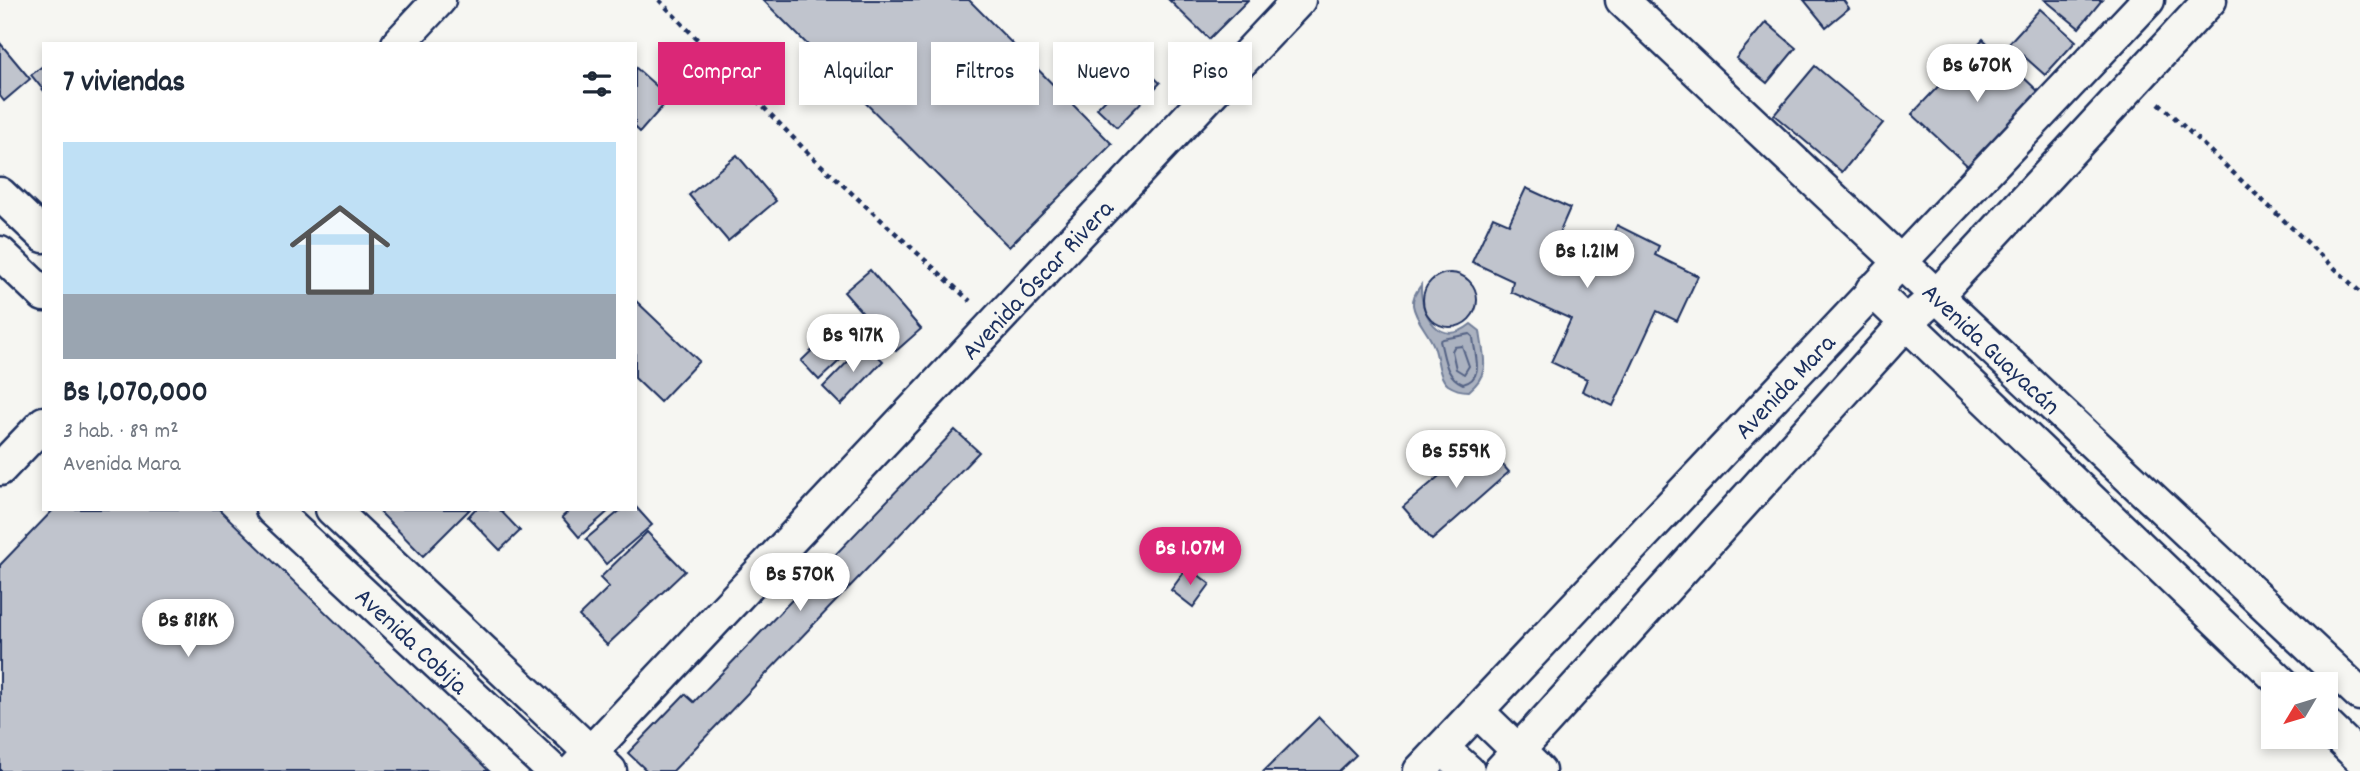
<!DOCTYPE html>
<html lang="es">
<head>
<meta charset="utf-8">
<style>
	:root { --surface:#fff; --page:#f2f2f3; --text:#1f2937; --muted:#747a83; --accent:#db2777 }
	body { margin:0; font-family:Dekko,sans-serif; background:var(--page); color:var(--text); height:100vh; display:flex; flex-direction:column; font-size:26px; white-space:nowrap }
	* { box-sizing:border-box; margin:0 }
	p { font-size:23px; color:var(--muted) }
	.icon { flex:none; width:38px; height:38px; fill:none; stroke:currentColor; stroke-width:2; stroke-linecap:round; stroke-linejoin:round }
	.map { position:relative; flex:1; overflow:hidden }
	.sheet { position:absolute; left:42px; top:42px; width:595px; height:469px; display:flex; flex-direction:column; background:var(--surface); border-radius:0px; box-shadow:0 4px 10px #0003 }
	.sheet>* { flex:none }
	.hud { position:absolute; left:658px; top:42px; width:665px; height:63px; display:flex; gap:14px }
	.needle { width:46px; rotate:232deg }
	.tools { position:absolute; left:2261px; top:672px; display:grid; gap:14px }
	.tools a { display:grid; place-items:center; width:77px; height:77px; border-radius:0px; background:var(--surface); box-shadow:0 4px 10px #0003; font-size:35px }
	.price { position:absolute; translate:-50% -60px; padding:0 16px; border-radius:24px; background:#fff; color:#222; font-size:23px; line-height:46px; filter:drop-shadow(0 2px 4px #0008) }
	.price::after { content:''; position:absolute; left:50%; top:42px; width:21px; height:16px; margin-left:-10px; background:inherit; clip-path:polygon(0 0,100% 0,50% 100%) }
	.price.selected { background:var(--accent); color:#fff }
	ul { padding:0; list-style:none }
	li { display:grid; align-content:center; gap:14px; height:371px; padding:0 21px }
	li span { display:grid; place-items:center; height:217px; border-radius:0px; color:#555 }
	li>.icon { margin-inline-start:auto }
	span .icon { width:126px; height:126px; fill:#fffc; stroke-width:1 }
	li b { font-size:30px }
	h2 { display:flex; justify-content:space-between; align-items:center; height:84px; padding:0 21px; font-size:30px }
	.chip { padding:0 24px; border-radius:0px; background:var(--surface); box-shadow:0 4px 10px #0003; font-size:24px; line-height:63px }
	.chip.selected { background:var(--accent); color:#fff }
	.map>svg:first-child { display:block }
</style>
</head>
<body>
<div class="map">
<svg width="2360" height="771" viewBox="0 0 2360 771">
	<rect width="100%" height="100%" fill="#f6f6f2"/>
	<filter id="ink" filterUnits="userSpaceOnUse"><feTurbulence type="fractalNoise" baseFrequency=".0143" numOctaves="2"/><feDisplacementMap in="SourceGraphic" scale="14" xChannelSelector="R" yChannelSelector="G"/><feConvolveMatrix kernelMatrix="1 2 1 2 8 2 1 2 1" color-interpolation-filters="sRGB"/></filter>
	<g filter="url(#ink)">
		<path fill="#abb2c0" stroke="#717e99" stroke-width="2" d="M 1421,285 C 1420,315 1440,349 1471,324 L 1480,331 C 1483,357 1492,372 1469,391 C 1462,391 1454,389 1448,385 C 1437,376 1439,356 1433,344 C 1427,331 1415,319 1413,305 C 1412,297 1417,291 1421,285 Z"/>
		<g fill="none" stroke-linecap="round" stroke-linejoin="round">
			<g stroke="#556385" stroke-width="2">
				<path d="M 1470,334 L 1473,337 C 1474,354 1486,378 1463,384 C 1445,376 1445,359 1440,341 L 1443,339 Z"/>
				<path d="M 1462,346 L 1469,366 L 1464,374 L 1456,369 L 1452,351 L 1454,347 Z"/>
			</g>
		</g>
		<g fill="#c0c4cd" stroke="#1b2f5e" stroke-width="2">
			<path d="M 763,0 L 969,0 L 1112,144 L 1009,247 Z"/>
			<path d="M 1169,0 L 1248,0 L 1209,39 Z"/>
			<path d="M 1804,0 L 1843,0 L 1849,8 L 1826,27 Z"/>
			<path d="M 2045,0 L 2102,0 L 2079,28 Z"/>
			<path d="M 2040,9 L 2076,41 L 2045,75 L 2009,43 Z"/>
			<path d="M 1766,22 L 1796,48 L 1767,83 L 1736,58 Z"/>
			<path d="M 1983,39 L 2041,94 L 1971,169 L 1912,114 Z"/>
			<path d="M 0,43 L 30,79 L 4,101 L 0,96 Z"/>
			<path d="M 1140,64 L 1160,83 L 1117,127 L 1097,108 Z"/>
			<path d="M 44,65 L 44,91 L 31,75 Z"/>
			<path d="M 1815,66 L 1883,123 L 1842,172 L 1774,115 Z"/>
			<path d="M 635,67 L 670,98 L 640,132 L 635,127 Z"/>
			<path d="M 737,155 L 776,201 L 728,241 L 689,195 Z"/>
			<path d="M 1526,188 L 1570,208 L 1552,249 L 1596,271 L 1617,225 L 1659,246 L 1655,255 L 1698,276 L 1677,321 L 1657,311 L 1613,406 L 1582,391 L 1587,379 L 1551,362 L 1571,319 L 1511,292 L 1513,281 L 1472,262 L 1493,217 L 1509,224 Z"/>
			<path d="M 870,270 L 921,329 L 896,351 L 844,292 Z"/>
			<circle cx="1450" cy="300" r="27"/>
			<path d="M 635,300 L 699,361 L 660,402 L 635,378 Z"/>
			<path d="M 833,330 L 851,350 L 819,380 L 801,361 Z"/>
			<path d="M 865,344 L 883,361 L 841,405 L 823,387 Z"/>
			<path d="M 955,430 L 979,452 L 673,771 L 647,771 L 628,753 L 685,694 L 694,702 Z"/>
			<path d="M 1481,440 L 1509,472 L 1432,540 L 1403,507 Z"/>
			<path d="M 635,506 L 652,525 L 606,564 L 586,539 L 622,509 L 635,509 Z"/>
			<path d="M 54,509 L 219,509 L 489,771 L 0,771 L 0,565 Z"/>
			<path d="M 377,509 L 470,509 L 423,556 Z"/>
			<path d="M 475,509 L 499,509 L 520,531 L 500,550 L 468,517 Z"/>
			<path d="M 571,509 L 611,509 L 579,537 L 562,517 Z"/>
			<path d="M 647,532 L 685,571 L 607,645 L 579,616 L 609,587 L 600,578 Z"/>
			<path d="M 1188,567 L 1210,584 L 1193,607 L 1171,590 Z"/>
			<path d="M 1319,717 L 1356,755 L 1339,771 L 1264,771 Z"/>
		</g>
		<g fill="none" stroke-linecap="round" stroke-linejoin="round">
			<defs>
				<g id="street">
					<path id="s1" d="M 1622,0 L 2360,694"/>
					<path d="M 398,44 L 439,0"/>
					<path d="M 0,194 L 44,236"/>
					<path d="M 0,253 L 44,295"/>
					<path d="M 1872,290 L 2283,684"/>
					<path d="M 0,469 L 44,423"/>
					<path id="s2" d="M 272,509 L 553,771"/>
					<path d="M 332,509 L 610,771"/>
					<path d="M 1477,711 L 1539,771"/>
					<path d="M 2326,725 L 2360,758"/>
					<path d="M 1442,748 L 1468,771"/>
					<path id="s3" d="M 573,771 L 1299,0"/>
					<path id="s4" d="M 1420,771 L 2148,0"/>
					<path d="M 1500,771 L 1906,323 L 1937,295 L 2210,0"/>
				</g>
			</defs>
			<use href="#street" stroke="#1b2f5e" stroke-width="37"/>
			<g stroke="#1b2f5e" stroke-width="4.5" stroke-dasharray="5 5" stroke-linecap="butt">
				<path d="M 659,0 L 811,156 L 970,301"/>
				<path d="M 2159,103 L 2360,292"/>
			</g>
			<use href="#street" stroke="#f6f6f2" stroke-width="32"/>
		</g>
	</g>
	<g text-anchor="middle" stroke-width="5" stroke-linejoin="round" paint-order="stroke">
		<g font-size="26" fill="#1b2f5e" stroke="#f6f6f2">
			<text dy="9" stroke="none"><textPath href="#s3" startOffset="676">Avenida Óscar Rivera</textPath></text>
			<text dy="9" stroke="none"><textPath href="#s1" startOffset="508">Avenida Guayacán</textPath></text>
			<text dy="9" stroke="none"><textPath href="#s4" startOffset="530">Avenida Mara</textPath></text>
			<text dy="9" stroke="none"><textPath href="#s2" startOffset="192">Avenida Cobija</textPath></text>
		</g>
	</g>
</svg>
<div class="tools">
<a><svg class="needle" viewBox="-14 -14 28 28"><path d="M0-13l5 13h-10z" fill="#e53935"/><path d="M0 13l5-13h-10z" fill="#747a83"/></svg></a>
</div>
<b class="price" style="left:1977px;top:104px">Bs 670K</b>
<b class="price" style="left:1587px;top:290px">Bs 1.21M</b>
<b class="price" style="left:853px;top:374px">Bs 917K</b>
<b class="price" style="left:1456px;top:490px">Bs 559K</b>
<b class="price selected" style="left:1190px;top:587px">Bs 1.07M</b>
<b class="price" style="left:800px;top:613px">Bs 570K</b>
<b class="price" style="left:188px;top:659px">Bs 818K</b>
<div class="hud">
<a class="chip selected">Comprar</a>
<a class="chip">Alquilar</a>
<a class="chip">Filtros</a>
<a class="chip">Nuevo</a>
<a class="chip">Piso</a>
</div>
<section class="sheet">
<h2>7 viviendas<svg class="icon" aria-label="filters" viewBox="0 0 24 24"><path d="M4 7h16M4 17h16"/><circle cx="9" cy="7" r="2"/><circle cx="15" cy="17" r="2"/></svg></h2>
<ul>
<li><span style="background:linear-gradient(#bfe0f5 70%,#9aa5b1 0)"><svg class="icon" aria-label="home" viewBox="0 0 24 24"><path d="M3 11l9-7 9 7M6 9v11h12V9"/></svg></span><div><b>Bs 1,070,000</b><p>3 hab. · 89 m²</p><p>Avenida Mara</p></div></li>
</ul>
</section>
</div>
</body>
</html>
